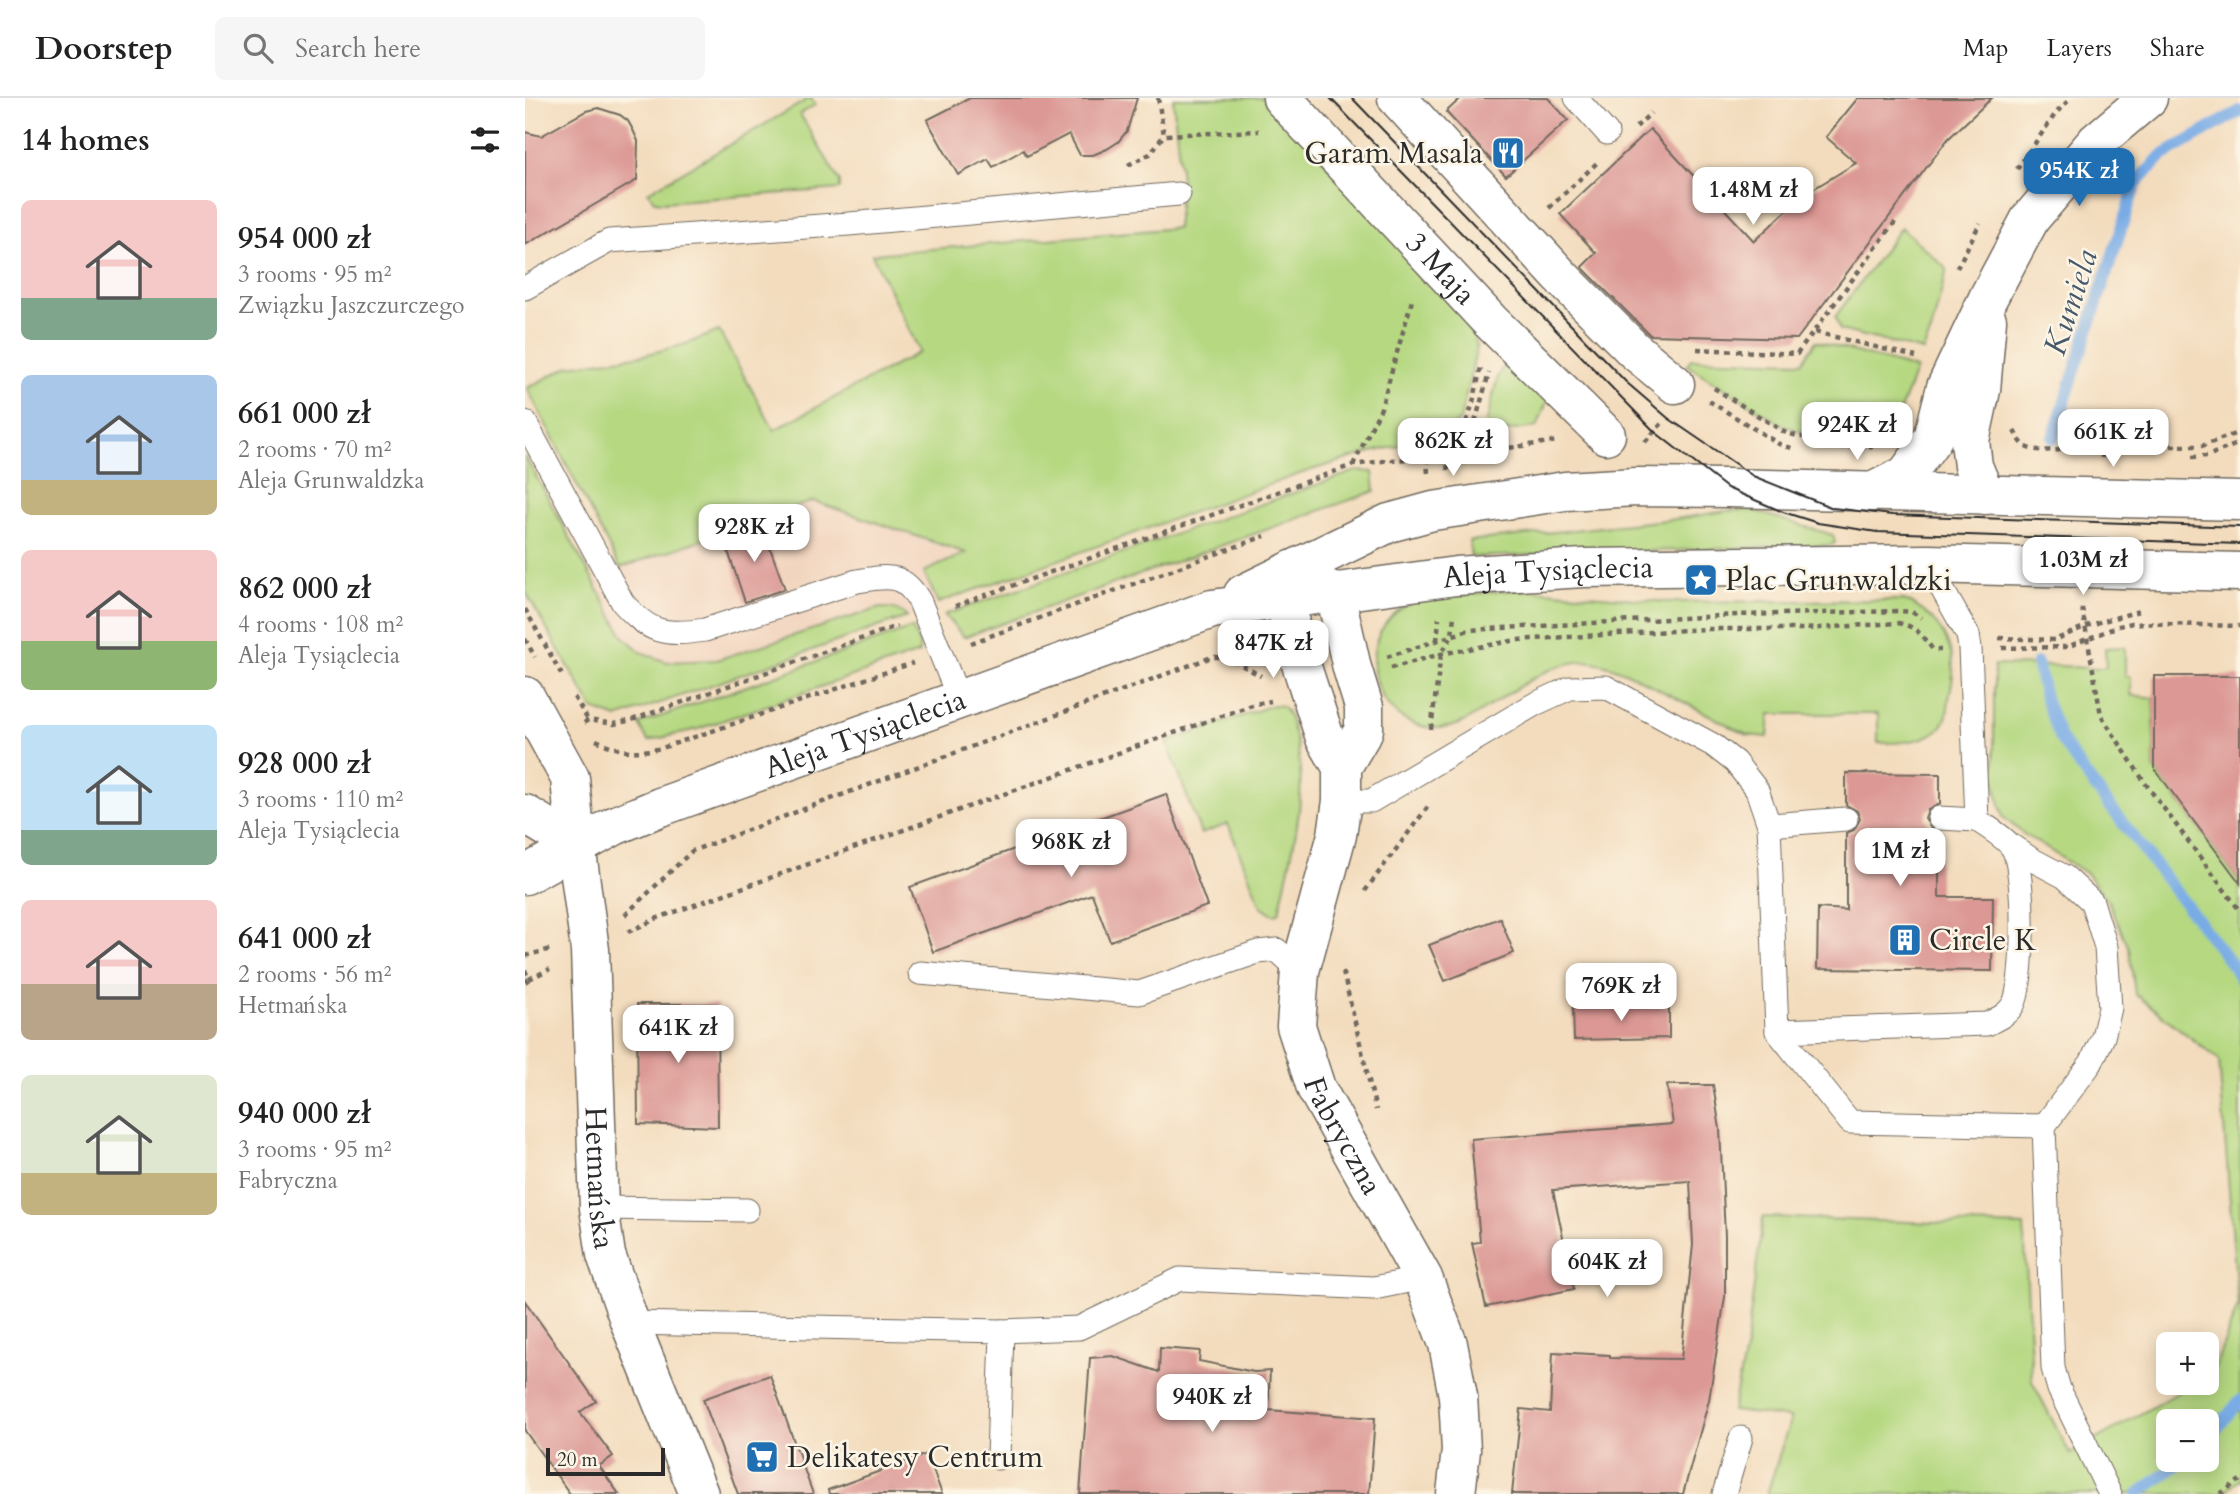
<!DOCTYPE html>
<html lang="en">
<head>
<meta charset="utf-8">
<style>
	:root { --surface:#fff; --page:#f6f6f6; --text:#222; --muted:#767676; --line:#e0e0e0; --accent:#1f6fb2 }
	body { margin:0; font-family:Cardo,serif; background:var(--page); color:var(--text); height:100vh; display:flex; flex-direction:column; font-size:26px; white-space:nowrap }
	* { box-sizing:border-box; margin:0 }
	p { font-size:23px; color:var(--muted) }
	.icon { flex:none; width:38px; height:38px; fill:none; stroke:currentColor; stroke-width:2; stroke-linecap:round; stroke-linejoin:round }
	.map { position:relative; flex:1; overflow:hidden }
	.details { display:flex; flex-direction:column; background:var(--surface); width:525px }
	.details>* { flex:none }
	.buttons { position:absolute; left:1631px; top:1234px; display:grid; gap:14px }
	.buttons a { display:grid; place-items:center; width:63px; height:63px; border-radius:10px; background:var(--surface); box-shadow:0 4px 18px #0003; font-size:35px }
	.scale { position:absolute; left:21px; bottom:18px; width:119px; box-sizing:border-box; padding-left:7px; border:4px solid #2b2b2b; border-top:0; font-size:19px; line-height:24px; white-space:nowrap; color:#2b2b2b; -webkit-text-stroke:5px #fcf5e5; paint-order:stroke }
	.price { position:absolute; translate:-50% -60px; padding:0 16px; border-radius:14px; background:#fff; color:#222; font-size:23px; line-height:46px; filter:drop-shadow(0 2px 4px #0008) }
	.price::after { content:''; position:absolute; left:50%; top:42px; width:21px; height:16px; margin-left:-10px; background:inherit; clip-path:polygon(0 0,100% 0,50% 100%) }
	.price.selected { background:var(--accent); color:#fff }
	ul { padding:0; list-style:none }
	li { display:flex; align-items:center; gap:21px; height:175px; padding:0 21px }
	li span { display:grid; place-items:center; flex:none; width:196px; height:140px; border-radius:10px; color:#555 }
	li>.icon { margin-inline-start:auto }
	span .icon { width:84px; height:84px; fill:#fffc; stroke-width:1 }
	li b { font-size:30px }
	h2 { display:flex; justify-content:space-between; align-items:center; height:84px; padding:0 21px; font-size:30px }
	header { display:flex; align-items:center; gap:42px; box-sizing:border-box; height:98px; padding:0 35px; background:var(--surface); border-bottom:2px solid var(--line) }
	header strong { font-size:33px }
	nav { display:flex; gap:38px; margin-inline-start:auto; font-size:24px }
	.search { width:490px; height:63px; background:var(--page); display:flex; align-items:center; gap:18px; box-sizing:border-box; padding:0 24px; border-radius:10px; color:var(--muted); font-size:26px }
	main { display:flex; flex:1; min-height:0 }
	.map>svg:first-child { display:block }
</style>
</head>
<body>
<header>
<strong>Doorstep</strong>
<div class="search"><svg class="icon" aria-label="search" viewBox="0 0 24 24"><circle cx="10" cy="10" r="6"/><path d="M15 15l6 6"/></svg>Search here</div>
<nav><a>Map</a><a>Layers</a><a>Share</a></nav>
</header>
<main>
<section class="details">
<h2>14 homes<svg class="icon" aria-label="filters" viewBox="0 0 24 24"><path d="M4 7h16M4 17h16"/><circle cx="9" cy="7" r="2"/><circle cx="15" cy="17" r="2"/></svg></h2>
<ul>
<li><span style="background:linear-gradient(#f6c9c9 70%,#7fa58c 0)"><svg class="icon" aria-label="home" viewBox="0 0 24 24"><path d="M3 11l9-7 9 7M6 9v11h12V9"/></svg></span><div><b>954 000 zł</b><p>3 rooms · 95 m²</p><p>Związku Jaszczurczego</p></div></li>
<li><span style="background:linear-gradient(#a9c7e8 75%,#c2b280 0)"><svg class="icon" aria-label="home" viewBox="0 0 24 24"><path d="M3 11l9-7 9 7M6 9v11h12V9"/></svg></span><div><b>661 000 zł</b><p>2 rooms · 70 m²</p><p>Aleja Grunwaldzka</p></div></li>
<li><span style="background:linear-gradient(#f6c9c9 65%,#8fb573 0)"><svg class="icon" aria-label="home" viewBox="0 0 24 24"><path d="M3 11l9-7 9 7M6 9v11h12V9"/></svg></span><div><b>862 000 zł</b><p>4 rooms · 108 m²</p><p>Aleja Tysiąclecia</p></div></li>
<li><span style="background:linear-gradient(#bfe0f5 75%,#7fa58c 0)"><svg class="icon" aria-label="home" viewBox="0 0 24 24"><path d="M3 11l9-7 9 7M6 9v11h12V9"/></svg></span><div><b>928 000 zł</b><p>3 rooms · 110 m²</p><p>Aleja Tysiąclecia</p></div></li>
<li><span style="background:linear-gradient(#f6c9c9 60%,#b9a48a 0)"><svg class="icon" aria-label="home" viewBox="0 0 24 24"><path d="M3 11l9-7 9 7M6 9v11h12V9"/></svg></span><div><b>641 000 zł</b><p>2 rooms · 56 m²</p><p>Hetmańska</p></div></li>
<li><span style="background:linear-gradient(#dfe7d0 70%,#c2b280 0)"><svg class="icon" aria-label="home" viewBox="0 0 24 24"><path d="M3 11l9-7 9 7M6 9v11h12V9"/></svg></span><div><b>940 000 zł</b><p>3 rooms · 95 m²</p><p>Fabryczna</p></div></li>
</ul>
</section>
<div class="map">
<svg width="1715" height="1396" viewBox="0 0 1715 1396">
	<rect width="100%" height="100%" fill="#fcf5e5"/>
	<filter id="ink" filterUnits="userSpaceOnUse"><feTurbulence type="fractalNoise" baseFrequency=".0143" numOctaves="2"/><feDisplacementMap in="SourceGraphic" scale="14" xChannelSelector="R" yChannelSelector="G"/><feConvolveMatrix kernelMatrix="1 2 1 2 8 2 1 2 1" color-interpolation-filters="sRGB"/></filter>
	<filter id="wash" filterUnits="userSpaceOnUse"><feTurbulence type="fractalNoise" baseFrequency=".00686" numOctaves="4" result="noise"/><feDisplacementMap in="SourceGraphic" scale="28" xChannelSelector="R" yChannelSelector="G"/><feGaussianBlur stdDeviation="1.57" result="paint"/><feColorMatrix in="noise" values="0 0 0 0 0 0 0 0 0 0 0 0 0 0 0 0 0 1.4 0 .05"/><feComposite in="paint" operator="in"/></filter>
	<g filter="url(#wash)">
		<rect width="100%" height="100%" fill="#f3dcbd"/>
		<path fill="#f2d4be" d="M 287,403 L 442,455 L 399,474 L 413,505 L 382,519 L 374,511 L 369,510 L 355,510 L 191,562 L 141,564 L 116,554 L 99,539 L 69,484 L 95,470 Z"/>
		<g fill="#b5d881" stroke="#708256" stroke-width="2" fill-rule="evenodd">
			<path d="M 279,0 L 286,0 L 290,7 L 275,16 L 315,84 L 315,91 L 137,104 L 130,103 L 123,94 L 280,3 Z"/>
			<path d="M 648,0 L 743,0 L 946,228 L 952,249 L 935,322 L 916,339 L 846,354 L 780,374 L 413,505 L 399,474 L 441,455 L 288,403 L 95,470 L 2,290 L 44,268 L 119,257 L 161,246 L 194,233 L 249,332 L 395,254 L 347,156 L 652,130 L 656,82 Z"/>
			<path d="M 1376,129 L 1422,171 L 1406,234 L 1398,253 L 1315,232 L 1310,219 Z"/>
			<path d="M 1291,243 L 1391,271 L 1373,317 L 1355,327 L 1274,333 L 1258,327 L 1162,267 L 1166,261 L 1277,264 Z"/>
			<path d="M 984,265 L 1023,301 L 1012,329 L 967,335 L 961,326 L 973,278 L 977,271 Z"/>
			<path d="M 0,358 L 99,539 L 116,554 L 141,564 L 191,562 L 355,510 C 367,510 373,510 382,519 L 92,620 L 68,611 L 0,493 Z"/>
			<path d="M 831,373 L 848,374 L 850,393 L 439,539 L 419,517 Z"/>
			<path d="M 1226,412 L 1308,437 L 1310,445 L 1306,447 L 946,459 L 944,443 L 1151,421 L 1201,413 Z"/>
			<path d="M 997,491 L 1143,504 L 1379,502 C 1406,514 1426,537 1428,568 C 1429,578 1426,590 1424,600 C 1423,610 1423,622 1415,630 C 1398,645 1374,645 1353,645 L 1353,616 L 1245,616 L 1243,639 L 1222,637 C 1194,622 1165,607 1137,593 C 1116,582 1096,570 1073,565 C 1033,556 991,592 958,612 C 944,621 932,630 914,630 C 838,631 822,521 898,501 Z"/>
			<path d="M 387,530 L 394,545 L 394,555 L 173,631 L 123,643 L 114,626 Z"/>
			<path d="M 1600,549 L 1600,577 L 1606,579 L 1606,597 L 1629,600 L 1629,670 L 1715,785 L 1715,1382 L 1695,1396 L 1242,1396 L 1266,1320 L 1207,1313 L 1221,1249 L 1238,1119 L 1499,1128 L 1507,1283 L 1545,1356 L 1670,1285 L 1682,1284 L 1682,1278 L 1688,1274 L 1713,1208 L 1694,962 L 1610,896 L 1604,850 L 1583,803 L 1562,776 L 1499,736 L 1478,719 L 1469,680 L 1469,567 L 1538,568 L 1570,571 L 1581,569 L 1580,550 ZM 1643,1323 L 1682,1323 L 1682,1362 L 1643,1362 Z"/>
			<path d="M 748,607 L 757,608 C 764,614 766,622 768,632 C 787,691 766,756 754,815 L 748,816 L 736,808 L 703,726 L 676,736 L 642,644 Z"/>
		</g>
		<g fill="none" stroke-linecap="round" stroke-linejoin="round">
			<g stroke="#79ace5" stroke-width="12">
				<path d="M 1528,340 L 1611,85 L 1637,58 L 1715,13"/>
				<path d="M 1512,565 L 1521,603 L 1535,640 L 1557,672 L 1708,868 L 1715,881"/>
				<path d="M 1682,1343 L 1715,1302"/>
				<path d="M 1613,1396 L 1659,1362"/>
			</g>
		</g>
		<g id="blocks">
			<g fill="#dc9894">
				<path d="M 445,0 L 612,0 L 602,33 L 593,44 L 582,51 L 568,57 L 555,57 L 544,36 L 502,58 L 498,52 L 468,69 L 463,61 L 433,77 L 402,22 Z"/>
				<path d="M 936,0 L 1023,0 L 1043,22 L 981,78 L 921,14 Z"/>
				<path d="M 1333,0 L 1467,0 L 1423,41 L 1272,241 L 1125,237 L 1057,169 L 1071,155 L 1035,116 L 1125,31 L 1229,143 L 1280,96 L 1331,65 L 1301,39 Z"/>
				<path d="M 73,10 L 95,17 L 103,23 L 108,32 L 113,43 L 112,82 L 0,147 L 0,34 L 16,38 L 61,13 Z"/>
				<path d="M 237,428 L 260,491 L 220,504 L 199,441 Z"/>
				<path d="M 1629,578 L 1715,578 L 1715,785 L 1629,670 Z"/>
				<path d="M 1321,675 L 1415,676 L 1415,706 L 1403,712 L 1400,720 L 1406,731 L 1414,734 L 1414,799 L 1468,799 L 1467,873 L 1292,871 L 1293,810 L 1321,812 L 1321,735 L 1329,732 L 1335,721 L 1332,713 L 1321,707 Z"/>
				<path d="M 641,696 L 682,808 L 585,843 L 567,796 L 408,854 L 385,789 Z"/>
				<path d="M 975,820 L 989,855 L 920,883 L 904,847 Z"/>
				<path d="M 112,906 L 192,906 L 193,1029 L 113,1026 Z"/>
				<path d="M 1144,908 L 1144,940 L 1049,942 L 1048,909 Z"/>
				<path d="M 1142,987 L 1188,987 L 1195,1031 L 1200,1138 L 1200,1199 L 1184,1302 L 1158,1396 L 987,1396 L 996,1311 L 1025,1314 L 1028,1254 L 1085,1257 L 1085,1260 L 1156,1261 L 1168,1147 L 1165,1083 L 1028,1092 L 1049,1191 L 961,1209 L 947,1145 L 955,1144 L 946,1041 L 1148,1026 Z"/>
				<path d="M 0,1203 L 71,1303 L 55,1314 L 88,1358 L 74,1368 L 94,1396 L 45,1396 L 0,1333 Z"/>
				<path d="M 635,1250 L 675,1253 L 674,1263 L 729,1274 L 745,1273 L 743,1312 L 850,1320 L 844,1396 L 555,1396 L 565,1260 L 588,1258 L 634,1274 Z"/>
				<path d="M 245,1277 L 288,1396 L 213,1396 L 178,1301 Z"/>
				<path d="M 402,1356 L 417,1396 L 304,1396 L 303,1392 Z"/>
			</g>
		</g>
	</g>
	<g filter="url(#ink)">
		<use href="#blocks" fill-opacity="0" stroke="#71695e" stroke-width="2"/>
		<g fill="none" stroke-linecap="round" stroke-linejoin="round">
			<defs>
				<g id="lane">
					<path d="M 1051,0 L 1082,35"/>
					<path d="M 0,190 L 84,143 L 324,126 L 654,96"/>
					<path d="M 0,324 L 98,505 C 125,535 139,538 180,532 L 332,483 C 363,478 378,474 395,504 L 434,601"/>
					<path d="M 1403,466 L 1443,537 L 1445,550 L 1452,722 L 1414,720"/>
					<path d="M 817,703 L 846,703 L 1010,606 L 1045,590 L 1081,589 L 1188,647 L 1210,664 L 1232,692 L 1244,727 L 1252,933 L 1325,1024 L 1519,1028"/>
					<path d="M 1244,727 L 1321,721"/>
					<path d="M 1487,748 L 1506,761 L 1540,779 L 1567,804 L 1581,849 L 1585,910 L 1578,939 L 1566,965 L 1519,1028 L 1528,1270 L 1534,1291 L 1585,1396"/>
					<path d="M 395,875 L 614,895 L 733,854 L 752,852 L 775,873"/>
					<path d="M 1252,933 L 1462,926 C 1472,921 1482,917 1488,907 C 1500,888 1501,766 1486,748 C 1478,738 1462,729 1452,722"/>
					<path d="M 74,1110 L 222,1112"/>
					<path d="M 105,1225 L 477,1233 L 554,1230 L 655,1181 L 849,1190 L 898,1180"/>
					<path d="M 473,1360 L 477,1233"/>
					<path d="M 1199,1396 L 1216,1340"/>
				</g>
				<g id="street">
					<path id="s1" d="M 757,0 L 965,223 L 1081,337"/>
					<path d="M 872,0 L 1037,180 L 1109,252 L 1150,286"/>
					<path id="s2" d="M 817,669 L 800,640 L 764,529 L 767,472 L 810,495 L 827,570 L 839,609 L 839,632 L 817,669 L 817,703 L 812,737 L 775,873 L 771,928 L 791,990 L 898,1180 L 923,1246 L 933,1298 L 936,1352 L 931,1396"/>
					<path id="s3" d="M 51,747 L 65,852 L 74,1110 L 81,1157 L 105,1225 L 174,1396"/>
				</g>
				<g id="secondary">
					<path d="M 1347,394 L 1381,377 L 1408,340 L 1421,289 L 1464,198 L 1505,121 L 1571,44 L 1623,0"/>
					<path d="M 1460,397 L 1448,368 L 1445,343 L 1456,292 L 1462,222"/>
					<path d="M 718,496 L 864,425 L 908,413 L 1040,393 L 1111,389 L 1202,390 L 1715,403"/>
					<path d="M 0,598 L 45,680 L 51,747"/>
					<path d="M 0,716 L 51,747"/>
					<path id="s4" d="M 0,777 L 89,728 L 135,709 L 687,511 L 931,478 L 1058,470 L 1403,466 L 1715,474"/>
				</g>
			</defs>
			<use href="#lane" stroke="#71695e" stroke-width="25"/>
			<use href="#street" stroke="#71695e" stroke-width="41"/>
			<use href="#secondary" stroke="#71695e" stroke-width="41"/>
			<g stroke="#71695e" stroke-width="4.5" stroke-dasharray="5 5" stroke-linecap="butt">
				<path d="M 633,0 L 639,37 L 734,33"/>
				<path d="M 1111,29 L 1126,15"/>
				<path d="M 603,67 L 625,56 L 639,37"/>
				<path d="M 1492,71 L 1531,15 L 1546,0"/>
				<path d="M 1024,110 L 1074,63"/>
				<path d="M 1432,170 L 1455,125"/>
				<path d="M 1290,234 L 1391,259"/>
				<path d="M 1172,251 L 1272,256 L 1370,124"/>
				<path d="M 1189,290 L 1259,334 L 1275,339 L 1358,332 L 1365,329"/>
				<path d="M 1184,303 L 1254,346 L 1267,350"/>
				<path d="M 1489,333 C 1493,339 1497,347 1503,350 C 1519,356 1560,349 1578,348"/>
				<path d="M 1120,344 L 1138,324"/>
				<path d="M 1304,350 L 1348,348"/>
				<path d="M 1667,359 L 1682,358 L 1715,345"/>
				<path d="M 1577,360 L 1578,348 L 1677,348 L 1715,334"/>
				<path d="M 828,367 L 856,310 L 888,199"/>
				<path d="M 923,372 L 921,359 L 944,338 L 949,328 L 964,275"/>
				<path d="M 903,375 C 899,341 918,355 933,337 C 947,320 951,290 956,269"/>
				<path d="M 430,508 L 828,367 L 865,362 L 921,359 L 1032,343"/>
				<path d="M 1557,510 L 1576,617 L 1620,685 L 1715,813"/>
				<path d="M 0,511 L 38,579"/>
				<path d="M 1474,540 L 1530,542 L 1561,528 L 1614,513"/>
				<path d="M 0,541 L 10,559"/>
				<path d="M 912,543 L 914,520"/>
				<path d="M 446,545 L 740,438"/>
				<path d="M 1477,550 L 1542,549 L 1594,528 L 1607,525 L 1715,528"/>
				<path d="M 862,559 L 944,532 L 1212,517 L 1375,513 L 1387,514 L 1396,520"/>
				<path d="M 866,570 L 916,556 L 992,542 L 1180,531 L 1279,531 L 1373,525 C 1391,528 1398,538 1408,552 L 1416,552"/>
				<path d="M 49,599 L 63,622"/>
				<path d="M 59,625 L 63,622 L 89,626 L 107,622 L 372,528"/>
				<path d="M 906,631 L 916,556 L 927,538 L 929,517"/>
				<path d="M 71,642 C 97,654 108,656 137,650 L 388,565"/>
				<path d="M 840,793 L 904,707"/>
				<path d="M 100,817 L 167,753 L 180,748 L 687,559 L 702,559 L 736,578"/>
				<path d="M 103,834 L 133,820 L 730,606 L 746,603"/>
				<path d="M 0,858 L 26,851"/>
				<path d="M 0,872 L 4,881 L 0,884"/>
				<path d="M 818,874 L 851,1012"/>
				<path d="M 4,881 L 25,871"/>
				<path d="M 1695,1396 L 1715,1382"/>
			</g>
			<use href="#lane" stroke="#fff" stroke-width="23"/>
			<use href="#street" stroke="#fff" stroke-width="38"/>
			<use href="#secondary" stroke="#fff" stroke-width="38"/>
			<g stroke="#2b2b2b" stroke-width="2">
				<path d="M 805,0 L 1130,334 L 1202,390 L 1258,414 L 1293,425 L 1352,434 L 1715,446"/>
				<path d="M 827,0 L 1101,284 L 1143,320 L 1228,378 L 1308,410 L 1367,417 L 1715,429"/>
			</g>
		</g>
	</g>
	<defs>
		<symbol id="restaurant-square" viewBox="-11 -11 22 22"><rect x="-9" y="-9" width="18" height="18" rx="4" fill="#1f6fb2" stroke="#fcf5e5"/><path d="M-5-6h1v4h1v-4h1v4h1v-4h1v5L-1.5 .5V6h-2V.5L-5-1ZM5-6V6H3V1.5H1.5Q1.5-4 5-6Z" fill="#fff"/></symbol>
		<symbol id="sight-square" viewBox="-11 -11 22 22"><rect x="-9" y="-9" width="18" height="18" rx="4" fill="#1f6fb2" stroke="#fcf5e5"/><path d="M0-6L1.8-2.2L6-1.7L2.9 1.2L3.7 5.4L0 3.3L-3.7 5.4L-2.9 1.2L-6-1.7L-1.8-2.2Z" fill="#fff"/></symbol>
		<symbol id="building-square" viewBox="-11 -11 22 22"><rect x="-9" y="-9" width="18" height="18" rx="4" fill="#1f6fb2" stroke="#fcf5e5"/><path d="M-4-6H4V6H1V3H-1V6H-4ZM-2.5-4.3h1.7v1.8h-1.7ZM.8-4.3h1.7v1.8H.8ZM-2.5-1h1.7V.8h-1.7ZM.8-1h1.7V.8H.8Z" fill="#fff"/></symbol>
		<symbol id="supermarket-square" viewBox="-11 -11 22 22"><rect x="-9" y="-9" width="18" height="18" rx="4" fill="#1f6fb2" stroke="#fcf5e5"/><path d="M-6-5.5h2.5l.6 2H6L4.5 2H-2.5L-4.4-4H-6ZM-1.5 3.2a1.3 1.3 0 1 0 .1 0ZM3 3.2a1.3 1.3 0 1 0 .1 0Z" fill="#fff"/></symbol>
	</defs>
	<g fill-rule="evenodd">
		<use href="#restaurant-square" x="964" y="36" width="38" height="38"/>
		<use href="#sight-square" x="1157" y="463" width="38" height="38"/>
		<use href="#building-square" x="1361" y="823" width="38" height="38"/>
		<use href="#supermarket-square" x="218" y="1340" width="38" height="38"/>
	</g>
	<g text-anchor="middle" stroke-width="5" stroke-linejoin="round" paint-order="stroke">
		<g font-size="30" fill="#2b2b2b" stroke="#fcf5e5" text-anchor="start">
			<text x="958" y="65" text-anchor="end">Garam Masala</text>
			<text x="1200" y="492">Plac Grunwaldzki</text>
			<text x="1404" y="852">Circle K</text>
			<text x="262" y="1369">Delikatesy Centrum</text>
		</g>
		<g font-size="30" fill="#2b2b2b" stroke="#fcf5e5">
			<text dy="10" stroke="none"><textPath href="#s1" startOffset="233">3 Maja</textPath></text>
			<text dy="10" stroke="none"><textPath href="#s4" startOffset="1076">Aleja Tysiąclecia</textPath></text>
			<text dy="10" stroke="none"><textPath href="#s4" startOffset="369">Aleja Tysiąclecia</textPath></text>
			<text dy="10" stroke="none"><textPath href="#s2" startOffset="824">Fabryczna</textPath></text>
			<text dy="10" stroke="none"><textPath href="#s3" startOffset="334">Hetmańska</textPath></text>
		</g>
		<g font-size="32" font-style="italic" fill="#46586c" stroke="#fcf5e5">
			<text transform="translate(1545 204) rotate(-72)" y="11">Kumiela</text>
		</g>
	</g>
</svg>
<div class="buttons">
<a>+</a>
<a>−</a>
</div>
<div class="scale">20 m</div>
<b class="price selected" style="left:1554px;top:110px">954K zł</b>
<b class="price" style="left:1228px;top:129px">1.48M zł</b>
<b class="price" style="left:1332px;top:364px">924K zł</b>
<b class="price" style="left:1588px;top:371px">661K zł</b>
<b class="price" style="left:928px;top:380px">862K zł</b>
<b class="price" style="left:229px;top:466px">928K zł</b>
<b class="price" style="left:1558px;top:499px">1.03M zł</b>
<b class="price" style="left:748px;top:582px">847K zł</b>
<b class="price" style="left:546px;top:781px">968K zł</b>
<b class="price" style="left:1375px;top:790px">1M zł</b>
<b class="price" style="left:1096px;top:925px">769K zł</b>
<b class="price" style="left:153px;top:967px">641K zł</b>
<b class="price" style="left:1082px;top:1201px">604K zł</b>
<b class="price" style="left:687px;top:1336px">940K zł</b>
</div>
</main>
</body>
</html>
